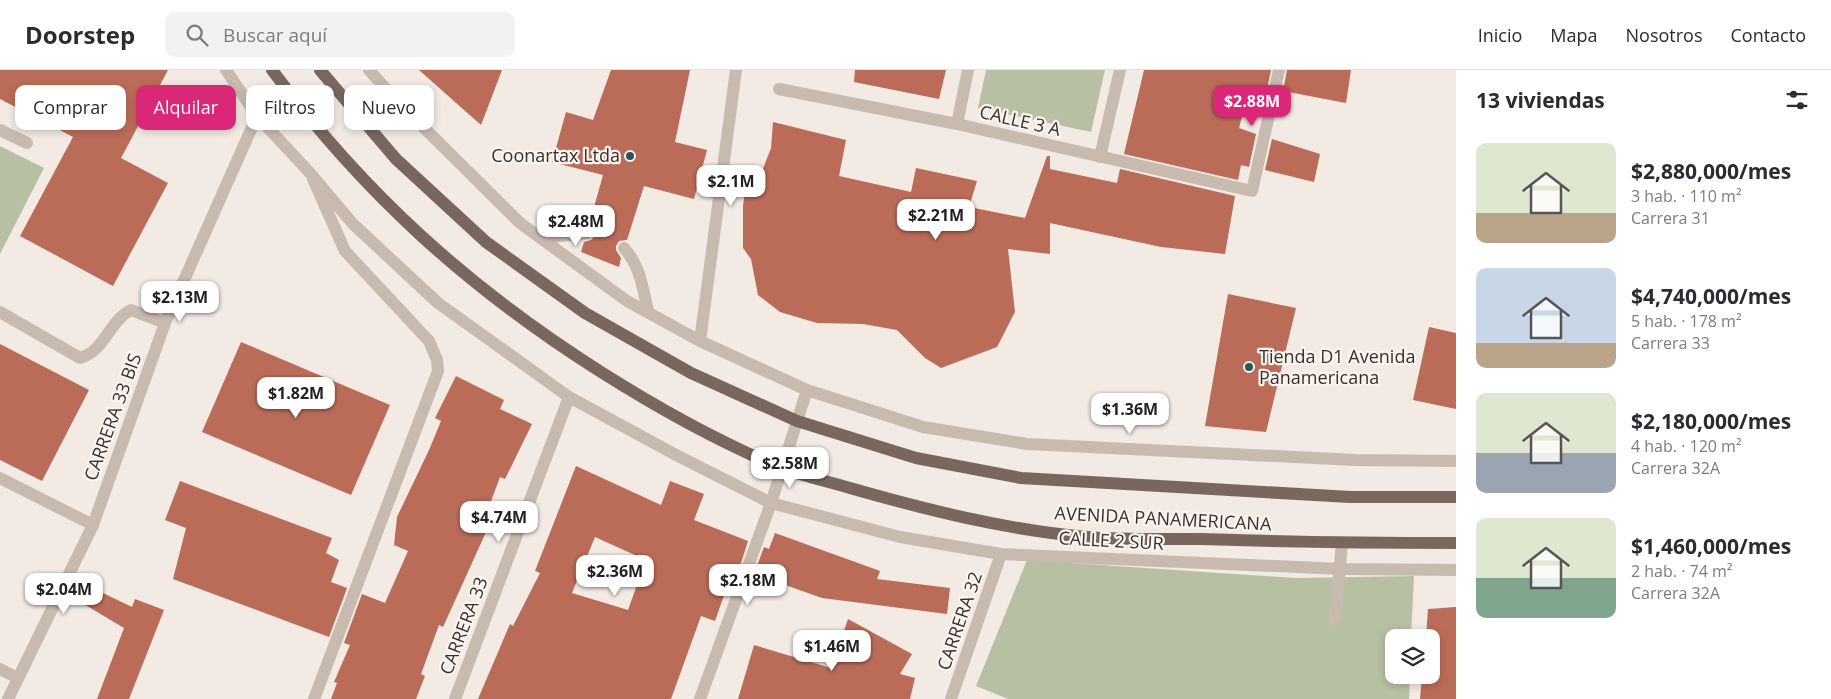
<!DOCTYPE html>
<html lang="es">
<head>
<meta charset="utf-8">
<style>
	:root { --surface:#fff; --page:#f2f2f3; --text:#2b2b33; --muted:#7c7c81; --line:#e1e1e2; --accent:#db2777 }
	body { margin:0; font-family:"Open Sans",sans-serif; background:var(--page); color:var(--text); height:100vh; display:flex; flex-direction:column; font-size:19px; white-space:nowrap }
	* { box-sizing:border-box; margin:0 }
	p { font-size:16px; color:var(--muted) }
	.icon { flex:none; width:28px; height:28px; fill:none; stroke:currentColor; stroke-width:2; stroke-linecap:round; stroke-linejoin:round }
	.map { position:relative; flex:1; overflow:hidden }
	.sheet { display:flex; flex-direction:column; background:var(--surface); width:375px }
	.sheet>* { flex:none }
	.hud { position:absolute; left:15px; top:15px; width:475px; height:45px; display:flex; gap:10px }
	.fabs { position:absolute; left:1385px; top:559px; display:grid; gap:10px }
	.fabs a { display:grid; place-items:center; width:55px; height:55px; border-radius:10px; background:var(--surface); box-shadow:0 2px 8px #0003; font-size:25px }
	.price { position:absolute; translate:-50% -42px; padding:0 11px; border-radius:10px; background:#fff; color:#222; font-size:16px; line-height:32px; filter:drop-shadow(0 1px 2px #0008) }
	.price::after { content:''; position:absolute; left:50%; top:30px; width:15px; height:11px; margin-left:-8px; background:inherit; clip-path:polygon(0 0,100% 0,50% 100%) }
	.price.current { background:var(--accent); color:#fff }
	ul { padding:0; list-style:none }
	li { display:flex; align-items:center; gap:15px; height:125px; padding:0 20px }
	li span { display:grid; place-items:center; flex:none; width:140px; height:100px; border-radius:10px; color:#555 }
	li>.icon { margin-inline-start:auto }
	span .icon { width:60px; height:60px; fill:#fffc; stroke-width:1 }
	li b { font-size:21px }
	h2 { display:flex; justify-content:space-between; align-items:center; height:60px; padding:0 20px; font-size:21px }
	.chip { padding:0 18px; border-radius:10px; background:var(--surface); box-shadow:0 2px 8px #0003; font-size:18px; line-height:45px }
	.chip.current { background:var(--accent); color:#fff }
	header { display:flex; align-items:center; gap:30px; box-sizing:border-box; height:70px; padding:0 25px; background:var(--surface); border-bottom:1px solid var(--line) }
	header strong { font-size:24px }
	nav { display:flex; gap:28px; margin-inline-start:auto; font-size:18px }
	.search { width:350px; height:45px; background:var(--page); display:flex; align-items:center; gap:12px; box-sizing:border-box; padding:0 18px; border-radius:10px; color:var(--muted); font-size:19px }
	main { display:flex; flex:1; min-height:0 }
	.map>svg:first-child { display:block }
</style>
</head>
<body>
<header>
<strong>Doorstep</strong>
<div class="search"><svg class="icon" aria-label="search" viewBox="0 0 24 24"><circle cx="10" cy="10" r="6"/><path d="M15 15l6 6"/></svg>Buscar aquí</div>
<nav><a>Inicio</a><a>Mapa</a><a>Nosotros</a><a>Contacto</a></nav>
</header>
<main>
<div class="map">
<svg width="1456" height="629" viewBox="0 0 1456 629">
	<rect width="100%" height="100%" fill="#f2eae3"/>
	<g fill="#b8c0a4">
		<path d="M 986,0 L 1105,0 L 1091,62 L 978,38 Z"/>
		<path d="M 0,76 L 44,98 L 0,184 Z"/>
		<path d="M 1027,490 L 1296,508 L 1414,506 L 1411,567 L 1394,568 L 1394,605 L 1410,605 L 1409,629 L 1008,629 L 976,616 Z"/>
	</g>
	<g fill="#bb6c58" fill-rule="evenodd">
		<path d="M 0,0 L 168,0 L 121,88 L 168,113 L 113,216 L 20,166 L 73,67 L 0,29 Z"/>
		<path d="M 419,0 L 502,0 L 481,55 Z"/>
		<path d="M 611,0 L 690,0 L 675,72 L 707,80 L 694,129 L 644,116 L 627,170 L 619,171 L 616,176 L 616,180 L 621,188 L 619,197 L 581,182 L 584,172 L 591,170 L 595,166 L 594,159 L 589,155 L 603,105 L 552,92 L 566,42 L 593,50 Z"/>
		<path d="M 855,0 L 946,0 L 939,29 L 854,12 Z"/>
		<path d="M 1144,0 L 1271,0 L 1267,19 L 1250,16 L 1239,58 L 1256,64 L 1249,97 L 1241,95 L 1238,110 L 1124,84 Z"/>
		<path d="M 1287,0 L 1351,0 L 1346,33 L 1283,21 Z"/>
		<path d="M 773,52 L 846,70 L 839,106 L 911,122 L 916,98 L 977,111 L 969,137 L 1025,148 L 1047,86 L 1050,86 L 1050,99 L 1117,113 L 1120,99 L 1235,126 L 1225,184 L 1161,177 L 1050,153 L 1050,184 L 1008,179 L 1015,242 L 997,277 L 941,298 L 925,288 L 897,260 L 863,254 L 817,253 L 780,242 L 758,225 L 751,189 L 743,178 L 743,136 L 747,107 L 759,109 L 771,78 Z"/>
		<path d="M 1272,69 L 1320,84 L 1314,112 L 1265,100 Z"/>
		<path d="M 1228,224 L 1296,238 L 1266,362 L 1205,356 Z"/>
		<path d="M 1429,257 L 1456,263 L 1456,339 L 1413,330 Z"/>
		<path d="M 241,272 L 390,335 L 351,425 L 202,362 Z"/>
		<path d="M 0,274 L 89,320 L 42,411 L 0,390 Z"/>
		<path d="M 456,306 L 504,330 L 500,339 L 532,354 L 505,409 L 500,407 L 481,458 L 486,462 L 443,557 L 439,555 L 421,604 L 425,606 L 416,629 L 331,629 L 337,613 L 334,612 L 350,575 L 344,573 L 362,524 L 385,533 L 408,481 L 394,475 L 397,447 L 429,380 L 441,351 L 435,348 Z"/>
		<path d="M 576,396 L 661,435 L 670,411 L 704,424 L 694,450 L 748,471 L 739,499 L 734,497 L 715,551 L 701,546 L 671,629 L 478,629 L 510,554 L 513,556 L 540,503 L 535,501 ZM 595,467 L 646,490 L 628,540 L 572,523 Z"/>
		<path d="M 180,411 L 332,468 L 326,483 L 339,490 L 331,512 L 347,518 L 329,567 L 173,509 L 186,458 L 165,450 Z"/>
		<path d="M 775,463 L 880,501 L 877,509 L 950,518 L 947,544 L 822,528 L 754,504 L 764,477 L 769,479 Z"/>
		<path d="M 80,512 L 132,537 L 135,529 L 164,540 L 129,629 L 97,629 L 124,558 L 72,527 Z"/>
		<path d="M 1456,537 L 1456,629 L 1420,629 L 1422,605 L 1431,605 L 1431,568 L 1426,568 L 1428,539 Z"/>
		<path d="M 848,549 L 912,584 L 900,604 L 915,608 L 910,629 L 738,629 L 754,575 L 831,598 Z"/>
	</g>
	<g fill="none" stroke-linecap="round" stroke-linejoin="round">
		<g stroke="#c9baaf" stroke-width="12">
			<path d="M 0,60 L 27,73"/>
			<path d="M 313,109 L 345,181 L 429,271 L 437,290 L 438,301 L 314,629"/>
			<path d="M 541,168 L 587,163"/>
			<path d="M 624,178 C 640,195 643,219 648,241"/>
			<path d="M 0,242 L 80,288 C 105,281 109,251 131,240 L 165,253"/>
			<path d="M 1335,549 L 1342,473"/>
			<path d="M 0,599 L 18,608"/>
		</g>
		<g stroke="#c9baaf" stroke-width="12">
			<path d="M 226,0 L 257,46 L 310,103 L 353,154 L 438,233 L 569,327 L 678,386 L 771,433 L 900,467 L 1001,484 L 1341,499 L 1456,500"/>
			<path d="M 369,0 L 397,31 L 520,153 L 627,231 L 700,271 L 807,320 L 923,357 L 1027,374 L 1356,390 L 1456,391"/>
			<path d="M 779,19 L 957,54 L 1252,121 L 1279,0"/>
			<path d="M 957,54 L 968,0"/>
			<path d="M 1100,87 L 1120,0"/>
			<path d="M 700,271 L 736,0"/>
			<path d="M 0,408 L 93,455"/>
			<path d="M 8,629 L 93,455 L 165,253 L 257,46"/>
			<path d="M 455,629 L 569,327"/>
			<path d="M 700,629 L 771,433 L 807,320"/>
			<path d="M 951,629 L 1001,484"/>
		</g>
		<g stroke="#79675f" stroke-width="12">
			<path d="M 272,0 C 365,125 470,219 601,302 C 658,338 717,371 779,397 C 802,406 827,411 850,418 C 927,440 1007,460 1087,467 C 1124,470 1163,469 1201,469 C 1286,472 1371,473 1456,473"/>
			<path d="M 320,0 L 396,89 L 486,172 L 585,243 L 691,303 L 797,351 L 916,388 L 1021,408 L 1350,427 L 1456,427"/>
		</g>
	</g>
	<g fill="#265657" stroke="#faf4ef" stroke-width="2">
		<circle cx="630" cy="86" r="5"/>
		<circle cx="1249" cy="297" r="5"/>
	</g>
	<g text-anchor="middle" stroke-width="4.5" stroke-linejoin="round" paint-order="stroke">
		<g font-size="18" fill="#39302d" stroke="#faf4ef">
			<text transform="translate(1020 51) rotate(13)" y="6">CALLE 3 A</text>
			<text transform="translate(113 347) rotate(-70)" y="6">CARRERA 33 BIS</text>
			<text transform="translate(1163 449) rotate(3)" y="6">AVENIDA PANAMERICANA</text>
			<text transform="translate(1111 471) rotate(3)" y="6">CALLE 2 SUR</text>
			<text transform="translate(960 551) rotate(-71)" y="6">CARRERA 32</text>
			<text transform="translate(464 556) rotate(-69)" y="6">CARRERA 33</text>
		</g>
		<g font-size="18" fill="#39302d" stroke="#faf4ef" text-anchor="end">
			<text x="620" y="92">Coonartax Ltda</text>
			<text x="1259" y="293" text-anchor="start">Tienda D1 Avenida<tspan x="1259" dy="21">Panamericana</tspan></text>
		</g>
	</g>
</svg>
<div class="fabs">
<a><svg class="icon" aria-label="layers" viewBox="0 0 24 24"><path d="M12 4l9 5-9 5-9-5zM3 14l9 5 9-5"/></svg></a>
</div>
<b class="price current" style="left:1252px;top:57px">$2.88M</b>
<b class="price" style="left:731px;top:137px">$2.1M</b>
<b class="price" style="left:936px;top:171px">$2.21M</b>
<b class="price" style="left:576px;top:177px">$2.48M</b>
<b class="price" style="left:180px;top:253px">$2.13M</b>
<b class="price" style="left:296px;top:349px">$1.82M</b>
<b class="price" style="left:1130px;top:365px">$1.36M</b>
<b class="price" style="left:790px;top:419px">$2.58M</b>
<b class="price" style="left:499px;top:473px">$4.74M</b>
<b class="price" style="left:615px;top:527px">$2.36M</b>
<b class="price" style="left:748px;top:536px">$2.18M</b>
<b class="price" style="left:64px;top:545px">$2.04M</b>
<b class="price" style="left:832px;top:602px">$1.46M</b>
<div class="hud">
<a class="chip">Comprar</a>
<a class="chip current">Alquilar</a>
<a class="chip">Filtros</a>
<a class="chip">Nuevo</a>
</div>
</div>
<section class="sheet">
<h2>13 viviendas<svg class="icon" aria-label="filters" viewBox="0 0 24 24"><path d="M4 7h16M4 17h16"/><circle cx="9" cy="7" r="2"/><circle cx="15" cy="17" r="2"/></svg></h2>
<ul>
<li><span style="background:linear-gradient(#dfe7d0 70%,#b9a48a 0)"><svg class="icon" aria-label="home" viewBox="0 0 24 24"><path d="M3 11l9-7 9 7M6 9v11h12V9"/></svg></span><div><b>$2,880,000/mes</b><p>3 hab. · 110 m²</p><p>Carrera 31</p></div></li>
<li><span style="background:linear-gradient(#c9d6e8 75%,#b9a48a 0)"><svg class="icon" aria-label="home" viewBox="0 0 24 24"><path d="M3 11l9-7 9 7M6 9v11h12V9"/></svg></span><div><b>$4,740,000/mes</b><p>5 hab. · 178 m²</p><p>Carrera 33</p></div></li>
<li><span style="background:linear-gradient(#dfe7d0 60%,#9aa5b1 0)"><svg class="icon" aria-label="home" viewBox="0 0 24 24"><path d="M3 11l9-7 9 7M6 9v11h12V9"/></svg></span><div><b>$2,180,000/mes</b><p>4 hab. · 120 m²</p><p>Carrera 32A</p></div></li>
<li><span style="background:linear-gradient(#dfe7d0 60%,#7fa58c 0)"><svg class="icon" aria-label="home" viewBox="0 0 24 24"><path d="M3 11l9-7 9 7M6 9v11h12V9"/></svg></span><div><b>$1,460,000/mes</b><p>2 hab. · 74 m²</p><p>Carrera 32A</p></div></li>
</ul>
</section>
</main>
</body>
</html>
